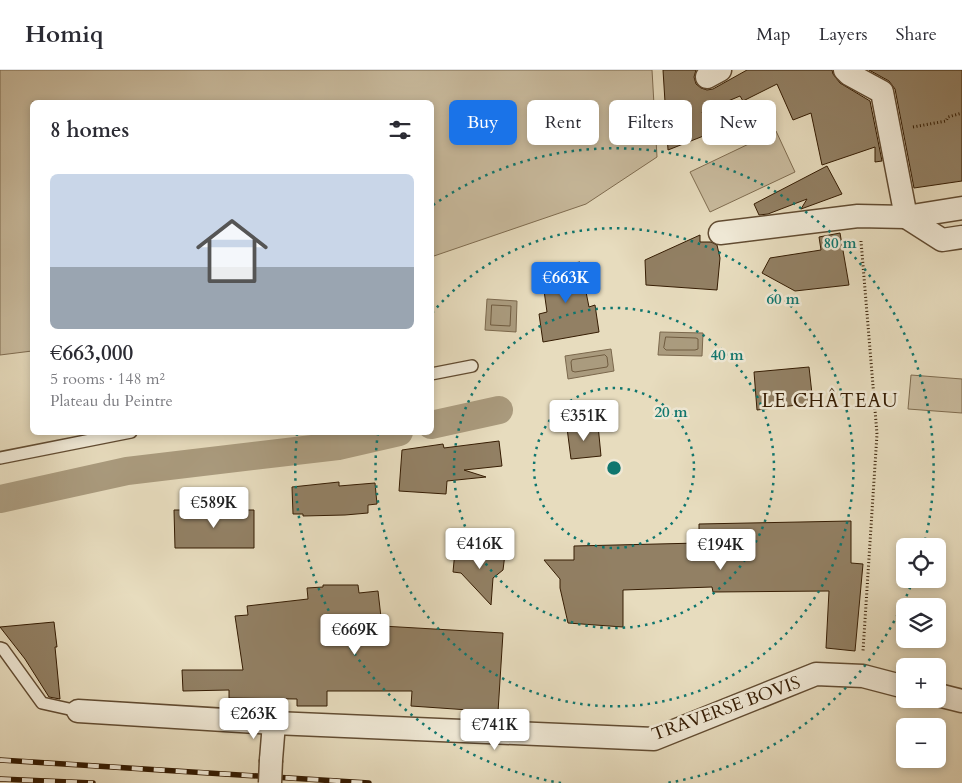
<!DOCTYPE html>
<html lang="en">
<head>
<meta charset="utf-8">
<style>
	:root { --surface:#fff; --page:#f2f2f3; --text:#2b2b33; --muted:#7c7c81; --line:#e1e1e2; --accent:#1a73e8 }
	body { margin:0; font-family:Cardo,serif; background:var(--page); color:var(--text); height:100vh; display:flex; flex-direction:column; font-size:19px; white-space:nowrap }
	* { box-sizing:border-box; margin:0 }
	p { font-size:16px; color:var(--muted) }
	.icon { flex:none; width:28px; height:28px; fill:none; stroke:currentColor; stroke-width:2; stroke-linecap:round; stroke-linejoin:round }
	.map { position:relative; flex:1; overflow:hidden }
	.drawer { position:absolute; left:30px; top:30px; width:404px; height:335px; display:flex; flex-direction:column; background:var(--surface); border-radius:8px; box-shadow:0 2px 8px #0003 }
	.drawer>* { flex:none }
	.top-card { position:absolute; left:449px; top:30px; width:438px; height:45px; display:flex; gap:10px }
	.tools { position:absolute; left:896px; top:468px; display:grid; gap:10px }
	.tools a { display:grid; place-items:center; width:50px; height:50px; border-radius:8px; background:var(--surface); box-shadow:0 2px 8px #0003; font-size:25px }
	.price { position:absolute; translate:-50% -42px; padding:0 11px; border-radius:5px; background:#fff; color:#222; font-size:16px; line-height:32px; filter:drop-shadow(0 1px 2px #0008) }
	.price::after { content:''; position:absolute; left:50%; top:30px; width:15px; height:11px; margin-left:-8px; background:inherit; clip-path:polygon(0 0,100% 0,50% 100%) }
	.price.on { background:var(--accent); color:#fff }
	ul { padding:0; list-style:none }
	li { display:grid; align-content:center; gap:10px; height:265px; padding:0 20px }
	li span { display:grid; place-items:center; height:155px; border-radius:8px; color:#555 }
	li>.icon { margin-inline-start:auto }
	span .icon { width:90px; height:90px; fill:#fffc; stroke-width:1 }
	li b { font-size:21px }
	h2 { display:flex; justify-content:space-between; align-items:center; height:60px; padding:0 20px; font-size:21px }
	.chip { padding:0 18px; border-radius:8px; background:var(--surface); box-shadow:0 2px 8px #0003; font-size:18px; line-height:45px }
	.chip.on { background:var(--accent); color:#fff }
	header { display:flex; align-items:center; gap:30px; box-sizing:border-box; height:70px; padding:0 25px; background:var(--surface); border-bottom:1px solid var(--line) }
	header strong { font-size:24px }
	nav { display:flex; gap:28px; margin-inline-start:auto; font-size:18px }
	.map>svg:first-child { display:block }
</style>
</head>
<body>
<header>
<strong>Homiq</strong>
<nav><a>Map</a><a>Layers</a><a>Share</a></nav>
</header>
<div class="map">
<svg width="962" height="713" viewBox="0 0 962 713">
	<rect width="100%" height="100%" fill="#e7dcbe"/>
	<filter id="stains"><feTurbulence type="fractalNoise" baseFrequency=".004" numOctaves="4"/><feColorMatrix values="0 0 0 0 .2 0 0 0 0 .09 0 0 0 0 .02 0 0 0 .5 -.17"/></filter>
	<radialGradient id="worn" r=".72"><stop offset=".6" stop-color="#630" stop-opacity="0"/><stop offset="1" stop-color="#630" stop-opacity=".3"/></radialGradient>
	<g fill="#c9bb9e" stroke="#7f6c50">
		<path d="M 0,0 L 652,0 L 657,87 L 586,134 L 431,187 L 431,32 L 32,32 L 32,281 L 0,285 Z"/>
		<path d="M 776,61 L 795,102 L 710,142 L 690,102 Z"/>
		<path d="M 911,305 L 962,309 L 962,343 L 908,339 Z"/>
	</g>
	<g fill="#aa9b7e" stroke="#7b684d">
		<path d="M 487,229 L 517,231 L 516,262 L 485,260 Z"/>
		<path d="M 660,262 L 703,263 L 702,286 L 658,285 Z"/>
		<path d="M 611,279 L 614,301 L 568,309 L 565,286 Z"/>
	</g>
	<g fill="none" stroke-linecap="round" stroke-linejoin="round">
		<g stroke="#705c40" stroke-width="1">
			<path d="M 492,235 L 511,236 L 510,256 L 491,255 Z"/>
			<path d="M 666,267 L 696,268 L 698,269 L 698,279 L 695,280 L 666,280 L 664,278 Z"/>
			<path d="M 605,285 L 607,287 L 608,295 L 607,297 L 575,302 L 572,301 L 571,292 L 572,290 Z"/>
		</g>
		<g stroke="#aa9b7e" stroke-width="28">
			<path d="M 431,355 L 499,340"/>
			<path d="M 0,429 L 127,401 L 338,376 L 399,362"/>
		</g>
	</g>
	<g fill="#928064" stroke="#351c03">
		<path d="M 663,0 L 696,0 L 694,7 L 696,14 L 701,18 L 707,20 L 713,19 L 747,0 L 832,0 L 833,4 L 840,13 L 870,31 L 882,91 L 875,92 L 875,77 L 822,95 L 811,43 L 793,50 L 777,14 L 743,31 L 740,26 L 702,42 L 711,63 L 668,80 Z"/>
		<path d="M 869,0 L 962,0 L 962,111 L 914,118 L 895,19 L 889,11 Z"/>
		<path d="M 827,96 L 842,124 L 801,139 L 807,129 L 768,144 L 759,145 L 754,134 Z"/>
		<path d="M 840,163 L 849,215 L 795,221 L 762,203 L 770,188 L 821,180 L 819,167 Z"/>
		<path d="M 700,165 L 700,172 L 711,172 L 717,175 L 720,188 L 717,220 L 646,215 L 645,190 Z"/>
		<path d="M 580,192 L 589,237 L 595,235 L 599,262 L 543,272 L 539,244 L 547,242 L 541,199 Z"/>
		<path d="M 809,297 L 813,333 L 757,340 L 754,302 Z"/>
		<path d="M 598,355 L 601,386 L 571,389 L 567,358 Z"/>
		<path d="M 499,371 L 502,396 L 464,400 L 486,407 L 447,411 L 446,424 L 399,421 L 402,380 L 443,374 L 444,378 Z"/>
		<path d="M 339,412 L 339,416 L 375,413 L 377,434 L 368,435 L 368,443 L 345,445 L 303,446 L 303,444 L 293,444 L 292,417 Z"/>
		<path d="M 174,440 L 254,440 L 254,478 L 175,478 Z"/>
		<path d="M 851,451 L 851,493 L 863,494 L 855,581 L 826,578 L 829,521 L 713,522 L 712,517 L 623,520 L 623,557 L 568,553 L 560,518 L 560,509 L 544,490 L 574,490 L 574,476 L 699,473 L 699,454 Z"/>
		<path d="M 455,481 L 505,484 L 503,500 L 493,508 L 491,535 L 461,503 L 453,502 Z"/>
		<path d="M 323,515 L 358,515 L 359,523 L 378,521 L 382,556 L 503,563 L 498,642 L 411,636 L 412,621 L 327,621 L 327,636 L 297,636 L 297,629 L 229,628 L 229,620 L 183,621 L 182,600 L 243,600 L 235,546 L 248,545 L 247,536 L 308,529 L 307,518 L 323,517 Z"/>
		<path d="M 54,552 L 57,577 L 55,577 L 60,629 L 49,627 L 25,589 L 0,557 Z"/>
	</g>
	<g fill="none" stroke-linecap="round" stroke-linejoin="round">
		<defs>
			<g id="lane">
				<path d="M 431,304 L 472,296"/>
				<path d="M 0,388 L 131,362"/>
				<path d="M 0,578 L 3,579 L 42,633 L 78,641"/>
			</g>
			<g id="street">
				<path d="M 845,0 L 849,4 L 882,22 L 906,147"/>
				<path d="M 707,7 L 720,0"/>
				<path d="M 906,147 L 942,170 L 962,167"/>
				<path d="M 720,163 L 858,146 L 906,147 L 962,138"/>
				<path d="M 938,625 L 962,631"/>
				<path d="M 78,641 L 274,653 L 654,669 L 816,604 L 863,606 L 905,617"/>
				<path d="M 271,690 L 274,653"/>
			</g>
		</defs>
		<use href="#lane" stroke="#624c32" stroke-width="14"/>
		<use href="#street" stroke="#624c32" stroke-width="25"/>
		<g stroke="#351c03" stroke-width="3" stroke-dasharray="1 2.5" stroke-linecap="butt">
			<path d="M 913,57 L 946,51 L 948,47 L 962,43"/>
			<path d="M 861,171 L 877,364 L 863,581"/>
		</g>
		<use href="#lane" stroke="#efe8d5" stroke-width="11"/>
		<use href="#street" stroke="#efe8d5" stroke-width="22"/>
		<defs>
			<g id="rail">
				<path d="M 0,690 L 369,713"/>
				<path d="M 0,709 L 93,713"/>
			</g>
		</defs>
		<use href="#rail" stroke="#351c03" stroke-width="5.5"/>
		<use href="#rail" stroke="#efe8d5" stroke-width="4" stroke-dasharray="11" stroke-linecap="butt"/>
		<defs>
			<path id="street-bridge" d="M 270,713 L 271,690"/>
		</defs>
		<use href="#street-bridge" stroke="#624c32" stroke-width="25" stroke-linecap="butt"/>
		<use href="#street-bridge" stroke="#efe8d5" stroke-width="22"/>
	</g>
	<g fill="none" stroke="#0f766e" stroke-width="2.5" stroke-dasharray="2.5 5">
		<circle cx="614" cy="398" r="80"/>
		<circle cx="614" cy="398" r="160"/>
		<path d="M432 243A239 239 0 1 1 378 363"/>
		<path d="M913 510A319 319 0 0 1 667 713M561 713A319 319 0 0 1 297 365M433 135A319 319 0 0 1 924 475"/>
	</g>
	<g text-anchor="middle" stroke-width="5" stroke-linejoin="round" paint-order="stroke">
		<g font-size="18" fill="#351c03" stroke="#efe8d5">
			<text transform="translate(726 638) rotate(-20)" y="6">TRAVERSE BOVIS</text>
		</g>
		<g font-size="19" letter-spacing="1" fill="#351c03" stroke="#efe8d5">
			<text x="830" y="337">LE CHÂTEAU</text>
		</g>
	</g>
	<circle cx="614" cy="398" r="8" fill="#0f766e" stroke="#efe8d5" stroke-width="2.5"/>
	<g font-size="15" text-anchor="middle" font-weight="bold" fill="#0f766e" stroke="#efe8d5" stroke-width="5" stroke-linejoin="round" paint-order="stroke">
		<text x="840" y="178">80 m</text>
		<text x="783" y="234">60 m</text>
		<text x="727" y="290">40 m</text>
		<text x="671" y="347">20 m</text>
	</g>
	<rect width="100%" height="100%" filter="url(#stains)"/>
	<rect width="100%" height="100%" fill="url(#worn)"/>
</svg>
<div class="tools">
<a><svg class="icon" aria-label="locate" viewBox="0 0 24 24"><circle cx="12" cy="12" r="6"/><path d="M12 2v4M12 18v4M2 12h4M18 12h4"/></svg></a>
<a><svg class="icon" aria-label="layers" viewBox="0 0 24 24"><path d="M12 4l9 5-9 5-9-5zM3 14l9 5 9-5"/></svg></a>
<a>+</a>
<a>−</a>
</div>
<b class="price on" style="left:566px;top:234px">€663K</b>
<b class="price" style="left:584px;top:372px">€351K</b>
<b class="price" style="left:214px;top:459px">€589K</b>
<b class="price" style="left:480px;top:500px">€416K</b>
<b class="price" style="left:721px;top:501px">€194K</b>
<b class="price" style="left:355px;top:586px">€669K</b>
<b class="price" style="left:254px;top:670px">€263K</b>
<b class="price" style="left:495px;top:681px">€741K</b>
<div class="top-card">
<a class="chip on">Buy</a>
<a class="chip">Rent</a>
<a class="chip">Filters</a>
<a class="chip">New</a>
</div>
<section class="drawer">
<h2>8 homes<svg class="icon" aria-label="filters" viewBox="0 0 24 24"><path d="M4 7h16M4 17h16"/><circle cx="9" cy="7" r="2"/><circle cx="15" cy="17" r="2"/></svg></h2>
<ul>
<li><span style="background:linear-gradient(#c9d6e8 60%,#9aa5b1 0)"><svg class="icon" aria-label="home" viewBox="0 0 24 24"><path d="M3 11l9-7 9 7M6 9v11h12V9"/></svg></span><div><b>€663,000</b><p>5 rooms · 148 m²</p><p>Plateau du Peintre</p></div></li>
</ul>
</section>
</div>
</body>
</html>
